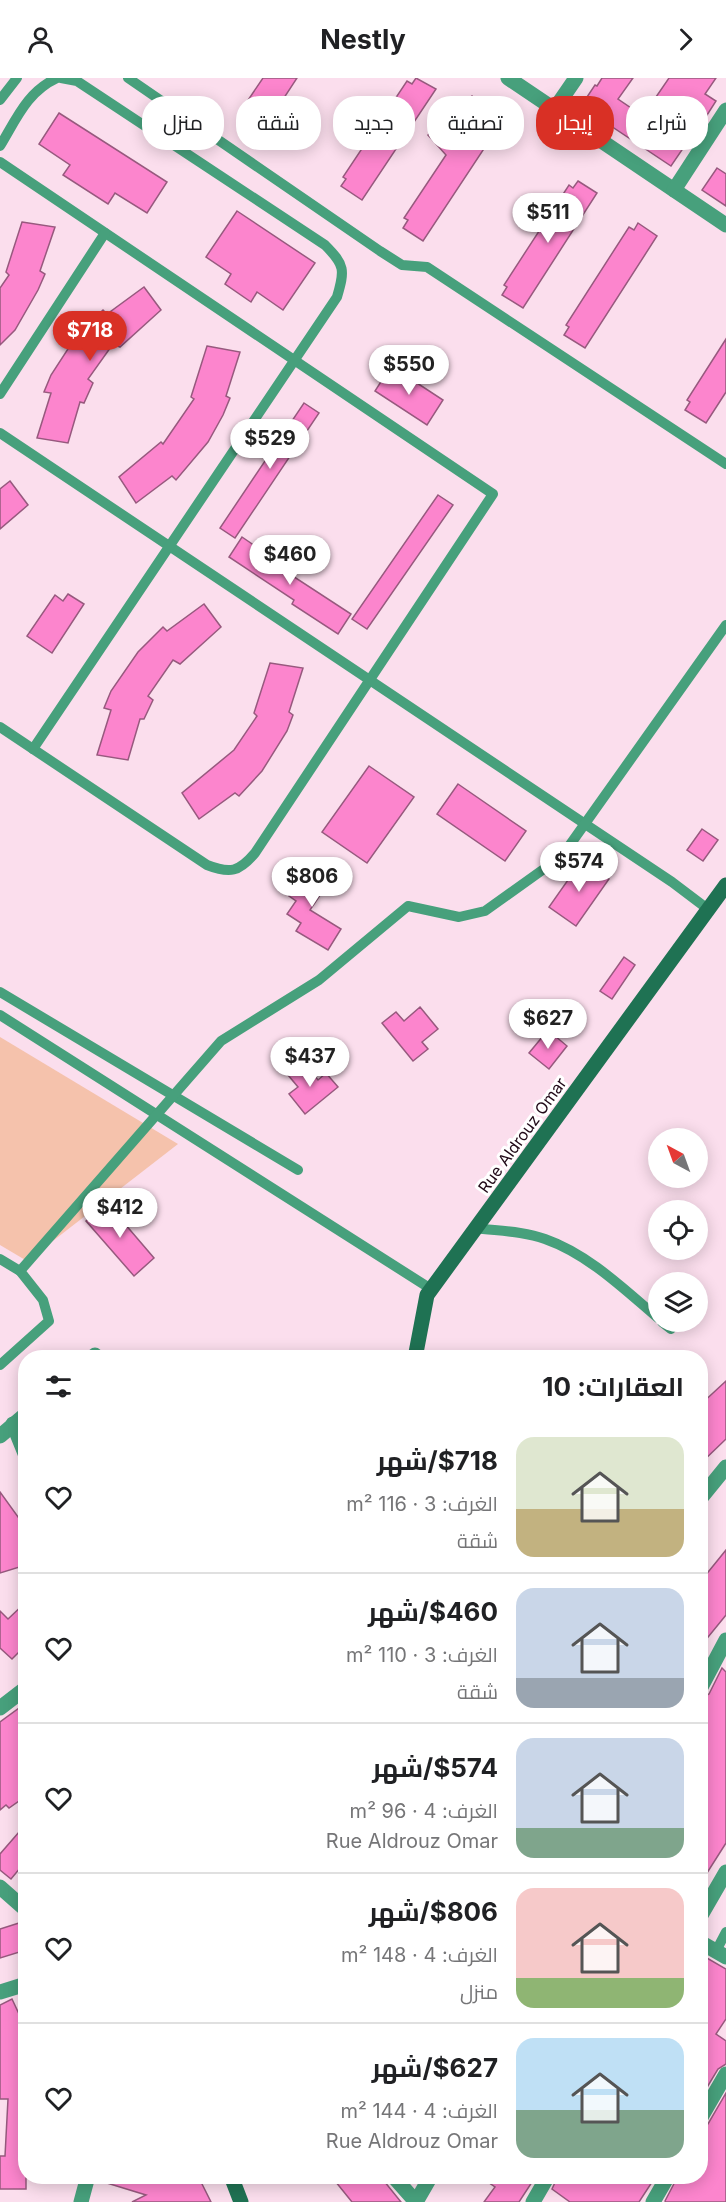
<!DOCTYPE html>
<html lang="ar">
<head>
<meta charset="utf-8">
<style>
	:root { --surface:#fff; --page:#f6f6f6; --text:#202124; --muted:#757577; --line:#e0e0e0; --accent:#d93025 }
	body { margin:0; font-family:Inter,Cairo,sans-serif; background:var(--page); color:var(--text); direction:rtl; height:100vh; display:flex; flex-direction:column; font-size:22px; white-space:nowrap }
	* { box-sizing:border-box; margin:0 }
	p { font-size:20px; color:var(--muted) }
	.icon { flex:none; width:33px; height:33px; fill:none; stroke:currentColor; stroke-width:2; stroke-linecap:round; stroke-linejoin:round }
	.map { position:relative; flex:1; overflow:hidden; direction:ltr }
	.details { position:absolute; left:18px; top:1272px; width:690px; height:834px; display:flex; flex-direction:column; background:var(--surface); border-radius:24px; box-shadow:0 3px 15px #0003; direction:rtl }
	.details>* { flex:none }
	.hud { position:absolute; left:18px; top:18px; width:690px; height:54px; direction:rtl; display:flex; gap:12px }
	.needle { width:39px; rotate:319deg }
	.fabs { position:absolute; left:648px; top:1050px; display:grid; gap:12px }
	.fabs a { display:grid; place-items:center; width:60px; height:60px; border-radius:50%; background:var(--surface); box-shadow:0 3px 15px #0003; font-size:30px }
	.price { position:absolute; translate:-50% -51px; padding:0 14px; border-radius:21px; background:#fff; color:#222; font-size:20px; line-height:39px; filter:drop-shadow(0 2px 3px #0008) }
	.price::after { content:''; position:absolute; left:50%; top:36px; width:18px; height:14px; margin-left:-9px; background:inherit; clip-path:polygon(0 0,100% 0,50% 100%) }
	.price.current { background:var(--accent); color:#fff }
	ul { padding:0; list-style:none }
	li { display:flex; align-items:center; gap:18px; height:150px; padding:0 24px }
	li+li { border-top:2px solid var(--line) }
	li span { display:grid; place-items:center; flex:none; width:168px; height:120px; border-radius:18px; color:#555 }
	li>.icon { margin-inline-start:auto }
	span .icon { width:72px; height:72px; fill:#fffc; stroke-width:1 }
	li b { font-size:26px }
	h2 { display:flex; justify-content:space-between; align-items:center; height:72px; padding:0 24px; font-size:26px }
	.chip { padding:0 21px; border-radius:24px; background:var(--surface); box-shadow:0 3px 15px #0003; font-size:21px; line-height:54px }
	.chip.current { background:var(--accent); color:#fff }
	header { display:flex; justify-content:space-between; align-items:center; height:78px; padding:0 24px; background:var(--surface); font-size:27px; font-weight:700 }
	.map>svg:first-child { display:block }
</style>
</head>
<body>
<header><svg class="icon" aria-label="forward" viewBox="0 0 24 24"><path d="M9 5l7 7-7 7"/></svg>Nestly<svg class="icon" aria-label="person" viewBox="0 0 24 24"><circle cx="12" cy="8" r="4"/><path d="M4 21q1-7 8-7t8 7"/></svg></header>
<div class="map">
<svg width="726" height="2124" viewBox="0 0 726 2124">
	<rect width="100%" height="100%" fill="#fbdeed"/>
	<path fill="#f5c2ac" d="M 0,959 L 178,1066 L 27,1183 L 0,1167 Z"/>
	<g fill="#fc85cd" stroke="#97597e" stroke-width="1.5">
		<path d="M 263,0 L 297,0 L 261,55 L 241,41 L 246,34 L 242,31 Z"/>
		<path d="M 416,0 L 436,11 L 362,122 L 341,108 L 346,101 L 343,99 L 407,3 L 412,6 Z"/>
		<path d="M 602,0 L 633,0 L 618,21 L 643,38 L 669,0 L 716,0 L 705,16 L 716,23 L 702,45 L 679,29 L 664,52 L 686,66 L 671,88 L 581,28 L 595,7 L 597,8 Z"/>
		<path d="M 472,18 L 482,28 L 473,35 L 497,51 L 423,163 L 403,150 L 408,142 L 404,140 L 446,77 L 428,57 Z"/>
		<path d="M 59,35 L 167,104 L 147,135 L 115,115 L 108,126 L 63,97 L 70,87 L 39,66 Z"/>
		<path d="M 717,90 L 726,96 L 726,128 L 702,112 Z"/>
		<path d="M 578,103 L 597,115 L 523,230 L 502,217 L 507,209 L 504,207 L 569,107 L 573,110 Z"/>
		<path d="M 237,133 L 315,185 L 283,232 L 257,214 L 251,224 L 225,206 L 231,196 L 206,179 Z"/>
		<path d="M 22,144 L 55,149 L 40,193 L 45,196 L 38,212 L 15,252 L 0,267 L 0,210 L 9,197 L 6,194 Z"/>
		<path d="M 638,145 L 657,158 L 585,270 L 564,257 L 569,249 L 566,247 L 629,149 L 634,152 Z"/>
		<path d="M 144,209 L 161,232 L 120,269 L 113,266 L 88,301 L 93,305 L 84,325 L 80,324 L 68,365 L 37,360 L 51,315 L 44,314 L 51,297 L 77,257 L 103,232 L 107,236 Z"/>
		<path d="M 726,261 L 726,314 L 706,345 L 685,332 L 690,324 L 687,322 Z"/>
		<path d="M 207,268 L 240,274 L 226,318 L 230,320 L 223,337 L 208,364 L 176,402 L 172,398 L 136,425 L 119,399 L 161,364 L 163,366 L 194,321 L 191,319 Z"/>
		<path d="M 391,288 L 443,322 L 427,347 L 375,313 Z"/>
		<path d="M 304,325 L 319,335 L 235,460 L 220,450 Z"/>
		<path d="M 10,403 L 28,427 L 0,451 L 0,411 Z"/>
		<path d="M 438,417 L 453,427 L 367,551 L 352,541 Z"/>
		<path d="M 242,459 L 287,490 L 285,493 L 351,536 L 338,556 L 292,526 L 294,522 L 229,479 Z"/>
		<path d="M 68,516 L 84,526 L 52,575 L 27,558 L 55,517 L 63,523 Z"/>
		<path d="M 204,526 L 221,549 L 180,586 L 173,582 L 148,618 L 153,622 L 144,641 L 140,641 L 128,682 L 97,677 L 111,632 L 104,630 L 111,613 L 138,574 L 163,549 L 167,553 Z"/>
		<path d="M 270,585 L 303,590 L 289,634 L 293,637 L 287,653 L 262,693 L 239,718 L 235,715 L 199,741 L 182,715 L 234,672 L 257,638 L 254,635 Z"/>
		<path d="M 369,688 L 414,719 L 367,785 L 322,754 Z"/>
		<path d="M 458,706 L 526,753 L 505,783 L 437,736 Z"/>
		<path d="M 702,751 L 718,762 L 703,783 L 687,772 Z"/>
		<path d="M 582,782 L 609,801 L 576,848 L 549,829 Z"/>
		<path d="M 310,785 L 332,799 L 310,832 L 341,851 L 328,872 L 296,853 L 301,845 L 287,836 L 296,823 L 289,818 Z"/>
		<path d="M 624,879 L 635,887 L 612,921 L 600,913 Z"/>
		<path d="M 420,929 L 438,951 L 422,964 L 428,971 L 413,983 L 382,945 L 396,934 L 404,943 Z"/>
		<path d="M 548,952 L 567,968 L 549,991 L 529,975 Z"/>
		<path d="M 304,984 L 318,1002 L 326,995 L 338,1009 L 305,1036 L 289,1016 L 298,1009 L 288,997 Z"/>
		<path d="M 107,1125 L 154,1180 L 134,1198 L 86,1143 Z"/>
		<path d="M 726,1303 L 726,1361 L 700,1386 L 700,1327 Z"/>
		<path d="M 0,1414 L 26,1450 L 26,1487 L 0,1495 Z"/>
		<path d="M 726,1472 L 726,1537 L 700,1569 L 700,1504 Z"/>
		<path d="M 26,1524 L 26,1567 L 12,1581 L 0,1570 L 0,1533 L 8,1541 Z"/>
		<path d="M 722,1590 L 726,1594 L 726,1765 L 700,1806 L 700,1621 L 709,1616 Z"/>
		<path d="M 26,1625 L 26,1718 L 9,1730 L 6,1727 L 0,1732 L 0,1644 Z"/>
		<path d="M 26,1746 L 26,1783 L 11,1801 L 0,1792 L 0,1776 Z"/>
		<path d="M 19,1845 L 26,1864 L 26,1872 L 0,1880 L 0,1851 Z"/>
		<path d="M 700,1876 L 726,1891 L 726,1941 L 716,1956 L 726,1963 L 726,1986 L 718,1991 L 700,2021 Z"/>
		<path d="M 12,1921 L 26,1951 L 26,1965 L 22,1967 L 26,1985 L 26,2111 L 0,2111 L 0,2078 L 5,2078 L 8,2021 L 0,2021 L 0,1927 Z"/>
		<path d="M 726,2015 L 726,2124 L 666,2124 L 665,2123 L 678,2098 L 700,2098 L 700,2051 L 708,2046 Z"/>
		<path d="M 98,2098 L 198,2098 L 211,2124 L 132,2124 L 146,2117 L 97,2102 Z"/>
		<path d="M 331,2098 L 380,2098 L 401,2124 L 352,2124 Z"/>
		<path d="M 479,2098 L 536,2098 L 519,2124 L 484,2124 L 495,2109 Z"/>
		<path d="M 558,2098 L 656,2098 L 639,2124 L 570,2124 L 552,2111 Z"/>
	</g>
	<g fill="none" stroke-linecap="round" stroke-linejoin="round">
		<g stroke="#47a07c" stroke-width="10">
			<path d="M 128,0 L 380,173 L 402,187 L 427,189 L 726,386"/>
			<path d="M 0,22 L 17,0"/>
			<path d="M 0,68 C 17,40 27,14 57,0"/>
			<path d="M 0,84 L 493,416 L 255,775 C 239,794 230,796 207,787 L 0,649"/>
			<path d="M 0,316 L 105,155"/>
			<path d="M 0,355 L 672,804 L 709,832"/>
			<path d="M 33,671 L 337,219 C 345,192 345,187 325,167 L 77,3 L 61,0"/>
			<path d="M 0,914 L 298,1092"/>
			<path d="M 0,937 L 431,1211"/>
			<path d="M 475,1150 C 498,1153 523,1153 545,1161 C 588,1176 624,1211 658,1240"/>
			<path d="M 0,1181 L 20,1193"/>
			<path d="M 662,1244 L 671,1251"/>
			<path d="M 0,1287 L 49,1243 L 43,1222 L 20,1193 L 221,963 L 319,902 L 408,828 L 459,839 L 485,833 L 562,778 L 726,547"/>
			<path d="M 716,1873 L 726,1854"/>
		</g>
		<g stroke="#47a07c" stroke-width="15">
			<path d="M 508,0 L 726,147"/>
			<path d="M 554,32 L 576,0"/>
			<path d="M 674,112 L 726,32"/>
			<path d="M 92,1280 L 95,1277"/>
			<path d="M 13,1346 L 26,1378"/>
			<path d="M 0,1358 L 26,1336"/>
			<path d="M 700,1421 L 726,1389"/>
			<path d="M 700,1611 L 726,1562"/>
			<path d="M 0,1630 L 26,1610"/>
			<path d="M 0,1809 L 26,1832"/>
			<path d="M 700,1839 L 726,1794"/>
			<path d="M 700,1864 L 726,1879"/>
			<path d="M 0,1914 L 26,1906"/>
			<path d="M 700,2041 L 726,1996"/>
			<path d="M 393,2098 L 416,2124"/>
			<path d="M 81,2124 L 88,2098"/>
			<path d="M 416,2124 L 431,2098"/>
			<path d="M 533,2124 L 548,2098"/>
			<path d="M 653,2124 L 668,2098"/>
		</g>
		<g stroke="#1f7253" stroke-width="15">
			<path d="M 415,1280 L 427,1217 L 726,807"/>
			<path d="M 231,2098 L 241,2124"/>
		</g>
	</g>
	<g text-anchor="middle" stroke-width="6" stroke-linejoin="round" paint-order="stroke">
		<g font-size="16" fill="#210918" stroke="#fff">
			<text transform="translate(522 1057) rotate(-54)" y="6">Rue Aldrouz Omar</text>
		</g>
	</g>
</svg>
<div class="fabs">
<a><svg class="needle" viewBox="-14 -14 28 28"><path d="M0-13l5 13h-10z" fill="#e53935"/><path d="M0 13l5-13h-10z" fill="#757577"/></svg></a>
<a><svg class="icon" aria-label="locate" viewBox="0 0 24 24"><circle cx="12" cy="12" r="6"/><path d="M12 2v4M12 18v4M2 12h4M18 12h4"/></svg></a>
<a><svg class="icon" aria-label="layers" viewBox="0 0 24 24"><path d="M12 4l9 5-9 5-9-5zM3 14l9 5 9-5"/></svg></a>
</div>
<b class="price" style="left:548px;top:166px">$511</b>
<b class="price current" style="left:90px;top:284px">$718</b>
<b class="price" style="left:409px;top:318px">$550</b>
<b class="price" style="left:270px;top:392px">$529</b>
<b class="price" style="left:290px;top:508px">$460</b>
<b class="price" style="left:579px;top:815px">$574</b>
<b class="price" style="left:312px;top:830px">$806</b>
<b class="price" style="left:548px;top:972px">$627</b>
<b class="price" style="left:310px;top:1010px">$437</b>
<b class="price" style="left:120px;top:1161px">$412</b>
<div class="hud">
<a class="chip">شراء</a>
<a class="chip current">إيجار</a>
<a class="chip">تصفية</a>
<a class="chip">جديد</a>
<a class="chip">شقة</a>
<a class="chip">منزل</a>
</div>
<section class="details">
<h2>العقارات: 10<svg class="icon" aria-label="filters" viewBox="0 0 24 24"><path d="M4 7h16M4 17h16"/><circle cx="9" cy="7" r="2"/><circle cx="15" cy="17" r="2"/></svg></h2>
<ul>
<li><span style="background:linear-gradient(#dfe7d0 60%,#c2b280 0)"><svg class="icon" aria-label="home" viewBox="0 0 24 24"><path d="M3 11l9-7 9 7M6 9v11h12V9"/></svg></span><div><b>$718/شهر</b><p>الغرف: 3 · 116 m²</p><p>شقة</p></div><svg class="icon" aria-label="heart" viewBox="0 0 24 24"><path d="M12 20l-8-8c-3-5 5-10 8-4 3-6 11-1 8 4z"/></svg></li>
<li><span style="background:linear-gradient(#c9d6e8 75%,#9aa5b1 0)"><svg class="icon" aria-label="home" viewBox="0 0 24 24"><path d="M3 11l9-7 9 7M6 9v11h12V9"/></svg></span><div><b>$460/شهر</b><p>الغرف: 3 · 110 m²</p><p>شقة</p></div><svg class="icon" aria-label="heart" viewBox="0 0 24 24"><path d="M12 20l-8-8c-3-5 5-10 8-4 3-6 11-1 8 4z"/></svg></li>
<li><span style="background:linear-gradient(#c9d6e8 75%,#7fa58c 0)"><svg class="icon" aria-label="home" viewBox="0 0 24 24"><path d="M3 11l9-7 9 7M6 9v11h12V9"/></svg></span><div><b>$574/شهر</b><p>الغرف: 4 · 96 m²</p><p>Rue Aldrouz Omar</p></div><svg class="icon" aria-label="heart" viewBox="0 0 24 24"><path d="M12 20l-8-8c-3-5 5-10 8-4 3-6 11-1 8 4z"/></svg></li>
<li><span style="background:linear-gradient(#f6c9c9 75%,#8fb573 0)"><svg class="icon" aria-label="home" viewBox="0 0 24 24"><path d="M3 11l9-7 9 7M6 9v11h12V9"/></svg></span><div><b>$806/شهر</b><p>الغرف: 4 · 148 m²</p><p>منزل</p></div><svg class="icon" aria-label="heart" viewBox="0 0 24 24"><path d="M12 20l-8-8c-3-5 5-10 8-4 3-6 11-1 8 4z"/></svg></li>
<li><span style="background:linear-gradient(#bfe0f5 60%,#7fa58c 0)"><svg class="icon" aria-label="home" viewBox="0 0 24 24"><path d="M3 11l9-7 9 7M6 9v11h12V9"/></svg></span><div><b>$627/شهر</b><p>الغرف: 4 · 144 m²</p><p>Rue Aldrouz Omar</p></div><svg class="icon" aria-label="heart" viewBox="0 0 24 24"><path d="M12 20l-8-8c-3-5 5-10 8-4 3-6 11-1 8 4z"/></svg></li>
</ul>
</section>
</div>
</body>
</html>
